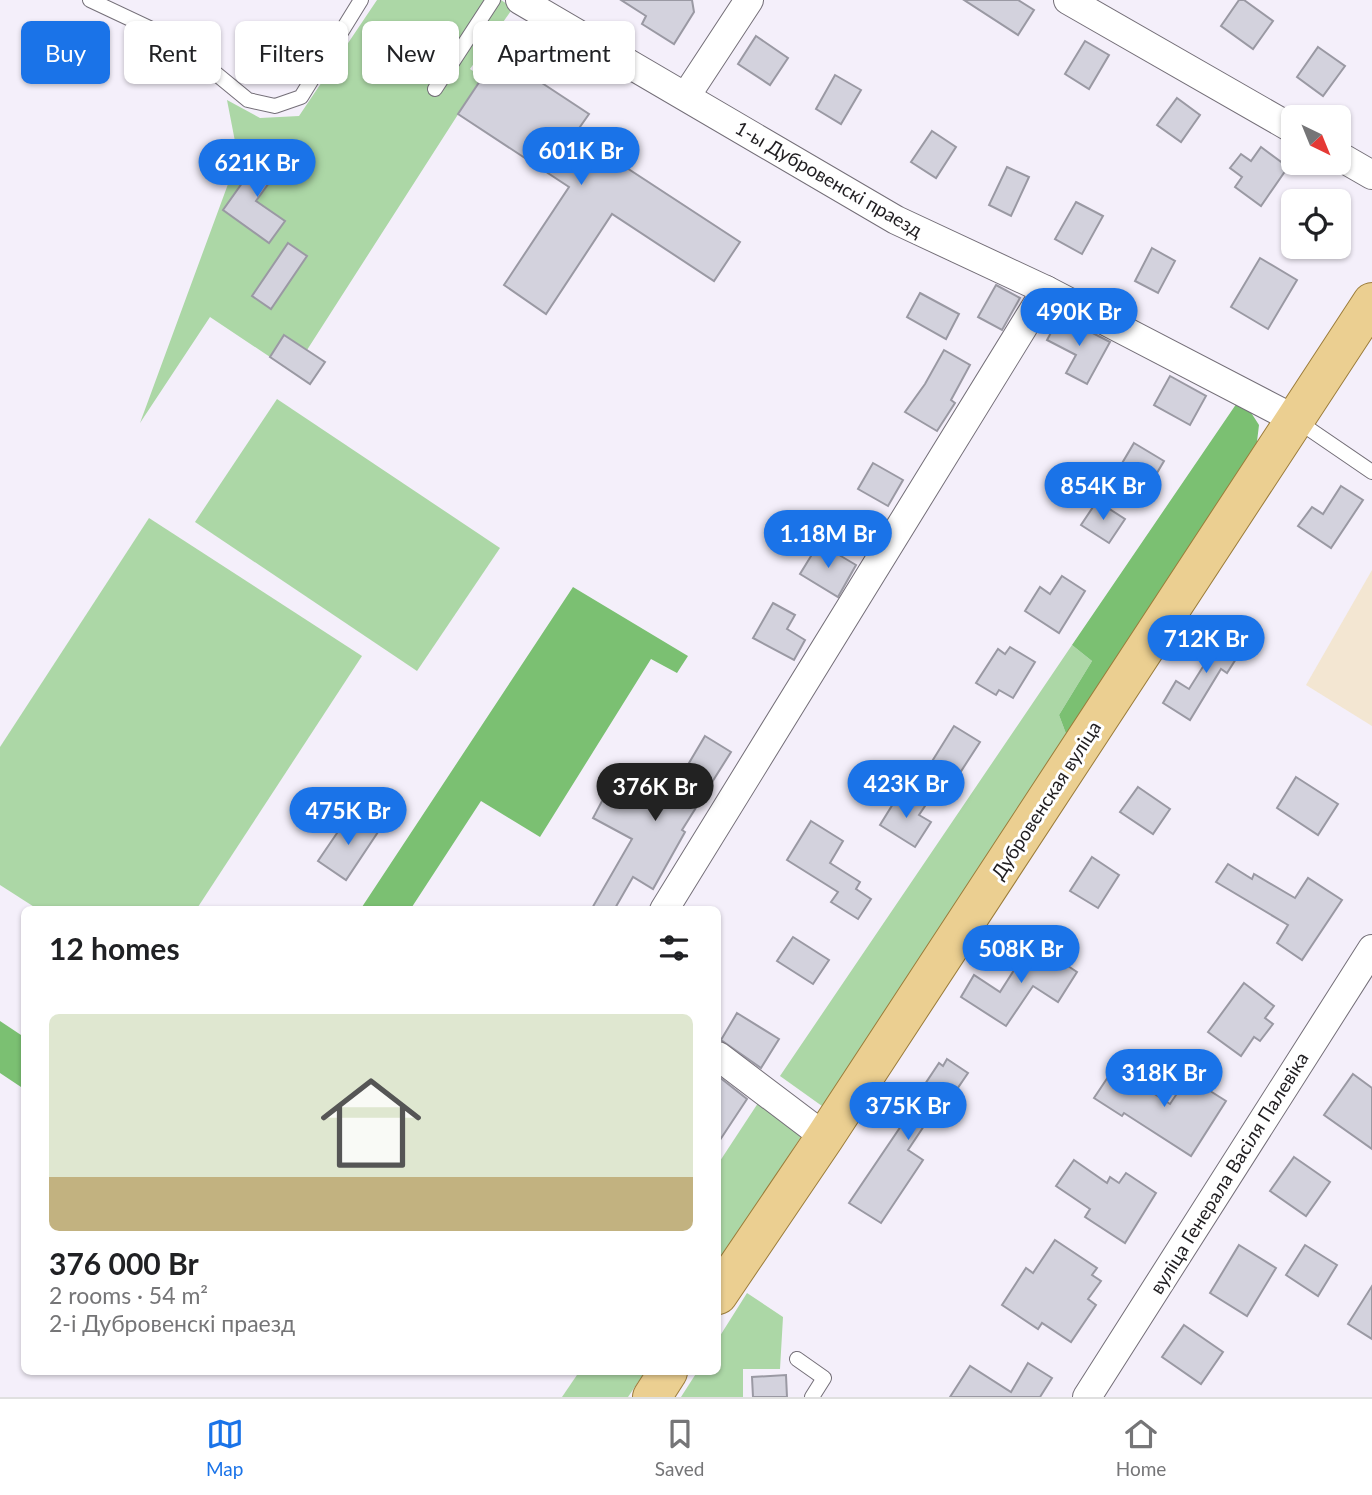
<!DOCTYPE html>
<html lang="en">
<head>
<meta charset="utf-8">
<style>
	:root { --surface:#fff; --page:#f2f2f2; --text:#202124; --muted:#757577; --line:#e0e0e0; --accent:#1a73e8 }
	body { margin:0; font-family:Lato,sans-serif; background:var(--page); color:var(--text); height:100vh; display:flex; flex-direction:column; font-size:26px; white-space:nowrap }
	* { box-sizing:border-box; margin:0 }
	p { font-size:23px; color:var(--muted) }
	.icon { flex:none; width:38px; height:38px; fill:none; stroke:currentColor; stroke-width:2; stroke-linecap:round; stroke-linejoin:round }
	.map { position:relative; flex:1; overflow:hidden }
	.sheet { position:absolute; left:21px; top:906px; width:700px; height:469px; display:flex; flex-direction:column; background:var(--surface); border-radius:10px; box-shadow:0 2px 5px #0004 }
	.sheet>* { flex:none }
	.top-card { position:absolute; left:21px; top:21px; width:700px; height:63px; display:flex; gap:14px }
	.needle { width:46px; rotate:137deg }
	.controls { position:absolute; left:1281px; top:105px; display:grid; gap:14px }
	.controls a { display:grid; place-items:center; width:70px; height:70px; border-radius:10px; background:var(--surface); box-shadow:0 2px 5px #0004; font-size:35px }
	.price { position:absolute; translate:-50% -60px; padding:0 16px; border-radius:24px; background:var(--accent); color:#fff; font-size:23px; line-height:46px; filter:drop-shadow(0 2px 4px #0008) }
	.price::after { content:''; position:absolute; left:50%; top:42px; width:21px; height:16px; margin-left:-10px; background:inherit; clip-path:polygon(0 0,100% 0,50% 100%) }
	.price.on { background:#222; color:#fff }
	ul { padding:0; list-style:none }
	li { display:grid; align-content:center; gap:14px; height:371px; padding:0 28px }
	li span { display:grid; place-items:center; height:217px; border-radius:10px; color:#555 }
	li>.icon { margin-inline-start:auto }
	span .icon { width:126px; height:126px; fill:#fffc; stroke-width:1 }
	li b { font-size:30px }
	h2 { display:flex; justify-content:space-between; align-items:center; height:84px; padding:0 28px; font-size:30px }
	.tag { padding:0 24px; border-radius:10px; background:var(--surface); box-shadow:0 2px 5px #0004; font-size:24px; line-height:63px }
	.tag.on { background:var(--accent); color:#fff }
	.tabs { display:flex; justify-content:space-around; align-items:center; height:98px; border-top:2px solid var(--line); background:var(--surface); font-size:19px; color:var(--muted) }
	.tabs a { display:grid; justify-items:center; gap:4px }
	.tabs .on { color:var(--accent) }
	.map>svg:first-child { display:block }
</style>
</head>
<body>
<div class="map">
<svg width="1372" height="1397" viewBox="0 0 1372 1397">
	<rect width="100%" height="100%" fill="#f4effa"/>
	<path fill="#f3e6d2" d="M 1372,570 L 1372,726 L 1306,685 Z"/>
	<g fill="#acd7a6">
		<path d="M 377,0 L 501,0 L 513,8 L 470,69 L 482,77 L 307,350 L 284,335 L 270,357 L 210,317 L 140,423 L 238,157 L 227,100 L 260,118 L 299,116 Z"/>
		<path d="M 277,399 L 500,548 L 417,671 L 195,522 Z"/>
		<path d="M 149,518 L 362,656 L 196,910 L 39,910 L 0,885 L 0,747 Z"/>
		<path d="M 1072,645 L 1092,661 L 1059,715 L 1068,739 L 822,1106 L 780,1076 Z"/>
		<path d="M 760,1100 L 801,1137 L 718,1263 L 718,1164 Z"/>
		<path d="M 747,1293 L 783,1317 L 780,1369 L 743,1369 L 743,1397 L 681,1397 L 697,1372 L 718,1372 L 718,1339 Z"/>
		<path d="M 579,1372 L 645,1372 L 628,1397 L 562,1397 Z"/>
	</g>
	<g fill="#7bc072">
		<path d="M 1241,397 L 1259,425 L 1255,458 L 1068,739 L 1059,715 L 1092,661 L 1072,645 Z"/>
		<path d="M 573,587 L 688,656 L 677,673 L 651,659 L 540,837 L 481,801 L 410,910 L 360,910 Z"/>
		<path d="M 0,1021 L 24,1037 L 24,1089 L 0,1073 Z"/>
	</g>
	<g fill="#d3d2dd" stroke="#9a99a3" stroke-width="2">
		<path d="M 621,0 L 692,0 L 694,12 L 674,44 L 642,24 L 646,16 Z"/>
		<path d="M 964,0 L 1018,0 L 1034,10 L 1018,35 Z"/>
		<path d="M 1239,0 L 1244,0 L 1273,21 L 1253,49 L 1221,26 Z"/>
		<path d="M 756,36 L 788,58 L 770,85 L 738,64 Z"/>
		<path d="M 1085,41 L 1109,55 L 1089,89 L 1065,74 Z"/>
		<path d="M 1318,47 L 1345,66 L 1323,96 L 1297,77 Z"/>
		<path d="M 498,54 L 589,114 L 575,134 L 740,242 L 714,281 L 612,214 L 546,314 L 504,285 L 569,187 L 458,114 Z"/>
		<path d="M 835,75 L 861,90 L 841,124 L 816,109 Z"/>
		<path d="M 1177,98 L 1200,115 L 1181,142 L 1157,125 Z"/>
		<path d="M 932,131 L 956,147 L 936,178 L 911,162 Z"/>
		<path d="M 1261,147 L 1288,167 L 1261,206 L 1235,187 L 1242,177 L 1230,168 L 1241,154 L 1251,161 Z"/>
		<path d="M 267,148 L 285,161 L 256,201 L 285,221 L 269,243 L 223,210 Z"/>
		<path d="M 1007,167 L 1029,177 L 1011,216 L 989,205 Z"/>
		<path d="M 1076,202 L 1103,216 L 1082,254 L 1055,239 Z"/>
		<path d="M 288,243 L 307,256 L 271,309 L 252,296 Z"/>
		<path d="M 1152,248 L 1175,261 L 1158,293 L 1135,281 Z"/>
		<path d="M 1260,258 L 1297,280 L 1268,329 L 1231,307 Z"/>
		<path d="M 996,285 L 1020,298 L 1002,330 L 978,317 Z"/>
		<path d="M 920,293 L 959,314 L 946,339 L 907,317 Z"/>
		<path d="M 1060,316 L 1110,342 L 1087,384 L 1066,373 L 1076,355 L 1047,340 Z"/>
		<path d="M 284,335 L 325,362 L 310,384 L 270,357 Z"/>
		<path d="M 944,350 L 970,365 L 951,400 L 955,403 L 937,431 L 905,412 L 925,384 Z"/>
		<path d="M 1170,376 L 1206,396 L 1190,425 L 1154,405 Z"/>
		<path d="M 1134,443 L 1164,461 L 1151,483 L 1121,465 Z"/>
		<path d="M 873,463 L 903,480 L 888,506 L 858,489 Z"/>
		<path d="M 1341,486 L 1363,500 L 1331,548 L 1298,526 L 1312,507 L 1323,514 Z"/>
		<path d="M 1097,501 L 1125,519 L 1109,543 L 1081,525 Z"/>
		<path d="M 819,543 L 856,565 L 838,597 L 800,574 Z"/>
		<path d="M 1062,576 L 1085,591 L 1059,633 L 1025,611 L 1040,587 L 1050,594 Z"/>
		<path d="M 773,603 L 795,615 L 787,629 L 805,640 L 794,660 L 753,638 Z"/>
		<path d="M 1228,627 L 1248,640 L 1227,673 L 1221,669 L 1190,720 L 1163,703 L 1176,681 L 1189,689 Z"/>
		<path d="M 1010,647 L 1035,662 L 1013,698 L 999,690 L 996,695 L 976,683 L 998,649 L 1005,654 Z"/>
		<path d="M 954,726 L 980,742 L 956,779 L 931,763 Z"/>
		<path d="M 705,736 L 731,752 L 682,830 L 685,832 L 653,889 L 633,877 L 614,910 L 591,910 L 632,839 L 593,818 L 610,786 L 649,807 L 662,791 L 670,795 Z"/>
		<path d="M 1296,777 L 1338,804 L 1318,835 L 1277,808 Z"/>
		<path d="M 1138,787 L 1170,809 L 1153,834 L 1120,812 Z"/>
		<path d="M 901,791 L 925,806 L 919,815 L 931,822 L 915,847 L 880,825 Z"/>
		<path d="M 350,814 L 378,832 L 346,880 L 318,861 Z"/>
		<path d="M 811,821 L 843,841 L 830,863 L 860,882 L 856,889 L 871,899 L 858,919 L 831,902 L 838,892 L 787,860 Z"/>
		<path d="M 1092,857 L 1119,875 L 1098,908 L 1070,891 Z"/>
		<path d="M 1228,864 L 1252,879 L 1254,874 L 1295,898 L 1308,878 L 1342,900 L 1302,960 L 1277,943 L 1288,925 L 1216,882 Z"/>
		<path d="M 793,937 L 829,960 L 813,984 L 777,961 Z"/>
		<path d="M 1032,942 L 1077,972 L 1058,1002 L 1033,986 L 1006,1026 L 961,997 L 974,975 L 1000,992 Z"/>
		<path d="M 1244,983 L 1274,1006 L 1265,1018 L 1273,1024 L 1260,1041 L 1254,1037 L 1241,1056 L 1208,1032 Z"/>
		<path d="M 737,1013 L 779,1039 L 761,1068 L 721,1040 Z"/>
		<path d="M 947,1059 L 968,1073 L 949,1101 L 957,1106 L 946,1123 L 932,1114 L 908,1150 L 923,1160 L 881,1223 L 849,1203 L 903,1123 L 894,1117 L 913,1089 L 919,1093 L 939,1063 L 943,1066 Z"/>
		<path d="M 1114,1068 L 1170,1104 L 1188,1077 L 1226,1101 L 1191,1156 L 1124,1113 L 1122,1116 L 1094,1098 Z"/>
		<path d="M 1353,1074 L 1372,1088 L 1372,1149 L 1324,1115 Z"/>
		<path d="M 718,1076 L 747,1099 L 718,1143 Z"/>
		<path d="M 1294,1157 L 1330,1182 L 1306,1216 L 1270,1191 Z"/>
		<path d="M 1074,1160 L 1107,1183 L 1110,1177 L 1119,1183 L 1126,1173 L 1156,1193 L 1125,1243 L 1085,1217 L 1090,1209 L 1056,1186 Z"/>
		<path d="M 1055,1240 L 1097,1268 L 1092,1275 L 1101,1281 L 1088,1299 L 1096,1305 L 1071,1342 L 1042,1323 L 1038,1329 L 1002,1305 L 1026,1268 L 1033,1273 Z"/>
		<path d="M 1239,1245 L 1276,1268 L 1247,1316 L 1210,1293 Z"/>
		<path d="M 1305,1245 L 1337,1265 L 1318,1296 L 1286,1275 Z"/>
		<path d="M 1372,1286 L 1372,1339 L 1348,1324 Z"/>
		<path d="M 1184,1325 L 1223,1352 L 1201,1384 L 1162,1357 Z"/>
		<path d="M 1028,1363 L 1052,1378 L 1040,1397 L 950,1397 L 970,1366 L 1011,1392 Z"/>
		<path d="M 786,1375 L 787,1397 L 753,1397 L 752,1377 Z"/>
	</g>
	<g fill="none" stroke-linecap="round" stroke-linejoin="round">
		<defs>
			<g id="service">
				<path d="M 90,0 L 175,40 L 248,100 L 275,106 L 301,97 L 361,0"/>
				<path d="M 435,89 L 493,0"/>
				<path d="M 1296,420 L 1372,472"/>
				<path d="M 797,1359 L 824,1378 L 812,1397"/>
			</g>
			<g id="minor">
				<path d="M 520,0 L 896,220 L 1046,290 L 1296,420"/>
				<path d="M 1068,0 L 1293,129"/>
				<path d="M 686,96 L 749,0"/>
				<path d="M 1339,156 L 1372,175"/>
				<path d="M 664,910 L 1046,290"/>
				<path d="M 718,1056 L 825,1137"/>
				<path d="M 1087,1397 L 1372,949"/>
			</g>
			<g id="primary">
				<path d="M 718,1295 L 825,1137 L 1372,302"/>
				<path d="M 652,1397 L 668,1372"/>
			</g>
		</defs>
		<use href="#service" stroke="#746f78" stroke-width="16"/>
		<use href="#minor" stroke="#746f78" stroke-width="30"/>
		<use href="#primary" stroke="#9b7c3a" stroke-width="40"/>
		<use href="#service" stroke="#fff" stroke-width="14"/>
		<use href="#minor" stroke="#fff" stroke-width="28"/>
		<use href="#primary" stroke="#ebcf91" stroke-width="38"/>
	</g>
	<g text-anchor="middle" stroke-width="6" stroke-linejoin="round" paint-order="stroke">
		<g font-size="19" fill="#201e21" stroke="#fff">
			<text transform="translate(829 179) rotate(30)" y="7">1-ы Дубровенскі праезд</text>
			<text transform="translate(1046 800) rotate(-57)" y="7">Дубровенская вуліца</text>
			<text transform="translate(1229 1173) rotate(-58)" y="7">вуліца Генерала Васіля Палевіка</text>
		</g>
	</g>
</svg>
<div class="controls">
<a><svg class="needle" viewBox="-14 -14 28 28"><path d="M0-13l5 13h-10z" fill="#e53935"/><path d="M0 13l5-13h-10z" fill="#757577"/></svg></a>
<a><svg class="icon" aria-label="locate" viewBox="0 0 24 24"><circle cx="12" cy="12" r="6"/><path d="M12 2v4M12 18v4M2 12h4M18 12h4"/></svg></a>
</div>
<b class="price" style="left:581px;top:187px">601K Br</b>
<b class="price" style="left:257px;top:199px">621K Br</b>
<b class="price" style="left:1079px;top:348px">490K Br</b>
<b class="price" style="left:1103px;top:522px">854K Br</b>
<b class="price" style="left:828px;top:570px">1.18M Br</b>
<b class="price" style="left:1206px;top:675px">712K Br</b>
<b class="price" style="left:906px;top:820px">423K Br</b>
<b class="price on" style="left:655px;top:823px">376K Br</b>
<b class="price" style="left:348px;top:847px">475K Br</b>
<b class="price" style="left:1021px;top:985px">508K Br</b>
<b class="price" style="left:1164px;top:1109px">318K Br</b>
<b class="price" style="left:908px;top:1142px">375K Br</b>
<div class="top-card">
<a class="tag on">Buy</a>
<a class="tag">Rent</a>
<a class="tag">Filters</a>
<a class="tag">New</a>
<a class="tag">Apartment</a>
</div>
<section class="sheet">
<h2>12 homes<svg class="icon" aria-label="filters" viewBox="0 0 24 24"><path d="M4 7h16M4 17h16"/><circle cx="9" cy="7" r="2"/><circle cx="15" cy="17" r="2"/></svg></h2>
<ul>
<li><span style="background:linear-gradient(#dfe7d0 75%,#c2b280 0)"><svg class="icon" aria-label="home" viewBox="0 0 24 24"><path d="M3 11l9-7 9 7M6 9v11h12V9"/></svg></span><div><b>376 000 Br</b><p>2 rooms · 54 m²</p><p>2-і Дубровенскі праезд</p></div></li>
</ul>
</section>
</div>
<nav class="tabs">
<a class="on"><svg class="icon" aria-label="map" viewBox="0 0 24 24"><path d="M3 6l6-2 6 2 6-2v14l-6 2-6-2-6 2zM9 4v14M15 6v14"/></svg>Map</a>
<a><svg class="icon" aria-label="saved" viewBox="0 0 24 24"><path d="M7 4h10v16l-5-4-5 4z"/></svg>Saved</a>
<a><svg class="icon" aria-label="home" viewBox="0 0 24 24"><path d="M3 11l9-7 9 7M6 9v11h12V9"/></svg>Home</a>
</nav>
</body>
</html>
